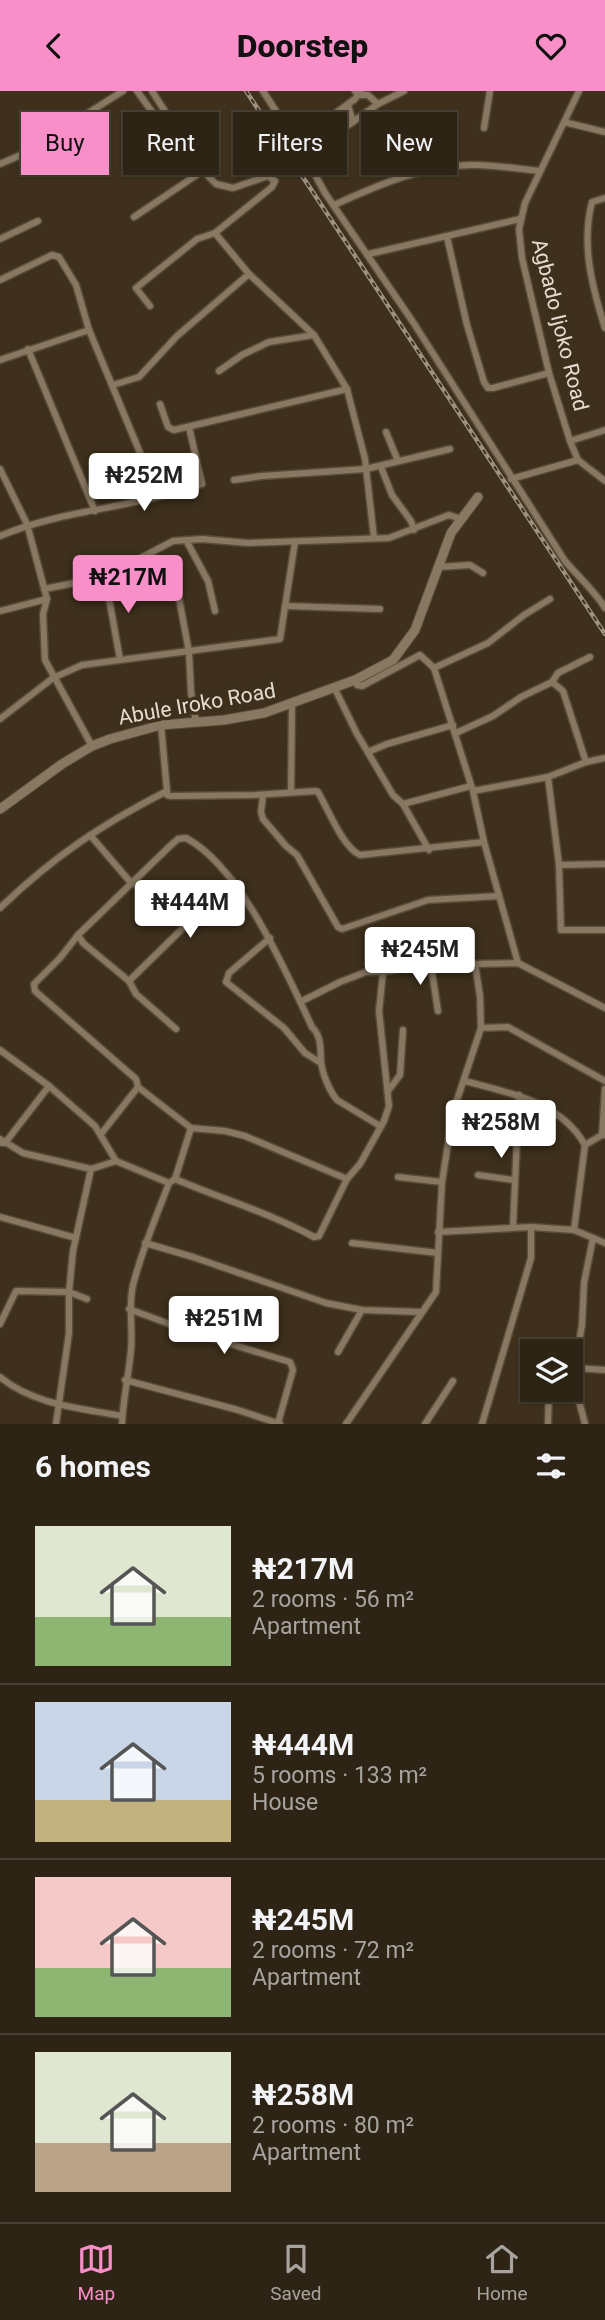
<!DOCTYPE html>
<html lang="en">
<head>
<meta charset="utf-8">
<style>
	:root { --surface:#2e2415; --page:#362c1e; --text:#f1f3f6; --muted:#a7a4a0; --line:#494134; --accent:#f98fc8 }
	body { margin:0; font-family:Roboto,sans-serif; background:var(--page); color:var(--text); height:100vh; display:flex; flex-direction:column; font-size:26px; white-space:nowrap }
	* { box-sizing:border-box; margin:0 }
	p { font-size:23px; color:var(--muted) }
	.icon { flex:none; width:38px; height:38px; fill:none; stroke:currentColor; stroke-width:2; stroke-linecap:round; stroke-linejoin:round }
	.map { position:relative; height:1333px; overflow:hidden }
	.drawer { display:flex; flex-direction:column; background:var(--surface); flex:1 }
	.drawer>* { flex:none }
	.hud { position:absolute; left:21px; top:21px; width:564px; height:63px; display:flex; gap:14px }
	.fabs { position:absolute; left:520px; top:1248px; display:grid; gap:14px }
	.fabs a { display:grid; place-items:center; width:63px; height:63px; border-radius:0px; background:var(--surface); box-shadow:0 2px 5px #0004,0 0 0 2px var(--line); font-size:35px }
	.price { position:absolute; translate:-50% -60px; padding:0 16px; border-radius:7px; background:#fff; color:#222; font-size:23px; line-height:46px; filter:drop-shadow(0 2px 4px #0008) }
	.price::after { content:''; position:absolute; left:50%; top:42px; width:21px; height:16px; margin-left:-10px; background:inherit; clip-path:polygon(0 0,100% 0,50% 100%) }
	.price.on { background:var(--accent); color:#111 }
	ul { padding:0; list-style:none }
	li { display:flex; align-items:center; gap:21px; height:175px; padding:0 35px }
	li+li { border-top:2px solid var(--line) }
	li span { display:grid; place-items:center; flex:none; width:196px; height:140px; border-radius:0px; color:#555 }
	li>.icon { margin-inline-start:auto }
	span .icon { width:84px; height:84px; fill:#fffc; stroke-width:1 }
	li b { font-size:30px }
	h2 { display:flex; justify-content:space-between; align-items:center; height:84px; padding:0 35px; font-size:30px }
	.chip { padding:0 24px; border-radius:0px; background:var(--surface); box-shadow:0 2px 5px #0004,0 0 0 2px var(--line); font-size:24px; line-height:63px }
	.chip.on { background:var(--accent); color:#111 }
	header { display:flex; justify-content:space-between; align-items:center; height:91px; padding:0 35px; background:var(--accent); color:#111; font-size:32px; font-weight:800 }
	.menu { display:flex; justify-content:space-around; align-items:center; height:98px; border-top:2px solid var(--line); background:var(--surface); font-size:19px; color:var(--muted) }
	.menu a { display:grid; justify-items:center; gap:4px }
	.menu .on { color:var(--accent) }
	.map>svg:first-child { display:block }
</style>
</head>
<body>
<header><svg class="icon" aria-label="back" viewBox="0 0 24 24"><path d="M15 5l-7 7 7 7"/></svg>Doorstep<svg class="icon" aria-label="heart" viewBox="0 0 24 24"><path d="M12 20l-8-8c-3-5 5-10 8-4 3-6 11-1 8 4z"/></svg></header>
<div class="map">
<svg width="605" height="1333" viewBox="0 0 605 1333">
	<rect width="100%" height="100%" fill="#3e301c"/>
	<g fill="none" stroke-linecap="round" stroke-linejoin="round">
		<defs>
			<g id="street">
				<path d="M 137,0 L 197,83"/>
				<path d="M 263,0 L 305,65 L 325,102 L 413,231 L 565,470 C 576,483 598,504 605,517"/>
				<path d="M 355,0 L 358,4 L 368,4 L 378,13"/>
				<path d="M 579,0 L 525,112 L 519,138 L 522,167 L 549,282 L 570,350 L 578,369 L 605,390"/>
				<path d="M 348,14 L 353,31"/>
				<path d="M 564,31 L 605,41"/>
				<path d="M 484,37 L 490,0"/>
				<path d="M 295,52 L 355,8 L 361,0"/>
				<path d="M 305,65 L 378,13 L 404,0"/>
				<path d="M 0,73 L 23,63 L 123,0"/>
				<path d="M 605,107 L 592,111 C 581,153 592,196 605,237"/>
				<path d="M 334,114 C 378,94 426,73 475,74 C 496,74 518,78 540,80"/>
				<path d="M 134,126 L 198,83"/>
				<path d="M 215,142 L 249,183 L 314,244 L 347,298 L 365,368 L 374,447"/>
				<path d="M 447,146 L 467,234 L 484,291 L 488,297 L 493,297 L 549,282"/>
				<path d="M 0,148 L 38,130"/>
				<path d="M 369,163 L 520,128"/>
				<path d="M 0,189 L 52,164 L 59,166 L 76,194 L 89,239"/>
				<path d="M 150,215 L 136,197 L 197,148 L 215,142 L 272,96 L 275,90 L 268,85 L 233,97 L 216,93 L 203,80 L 152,0"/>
				<path d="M 28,258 L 95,420"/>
				<path d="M 0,269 L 89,239 L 158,405"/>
				<path d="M 219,280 L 242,264 L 269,251 L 314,244"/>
				<path d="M 113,294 L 139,286 L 177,245 L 249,183"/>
				<path d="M 160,313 L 168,336 L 174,339 L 347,298"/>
				<path d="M 386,341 L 398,370"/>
				<path d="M 570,350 L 605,339"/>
				<path d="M 381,376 L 392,404 L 411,430 L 414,439"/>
				<path d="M 0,378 L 27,433 L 47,508 L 43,523 L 45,569 L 92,655"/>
				<path d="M 511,388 L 578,369"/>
				<path d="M 234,389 L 262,385 L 366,378 L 450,358"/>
				<path d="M 0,445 C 64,418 136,417 202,393 L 189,336"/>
				<path d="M 186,449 L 208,490 L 215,520"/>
				<path d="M 440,476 L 470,474 L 483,482"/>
				<path d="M 105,486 L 120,568"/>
				<path d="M 44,498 L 105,486 L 173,450 L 202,448 L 248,452 L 389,447 L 449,424 L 461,428"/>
				<path d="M 178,502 L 189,561 L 191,601 L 196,631"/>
				<path d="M 285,515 L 380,518"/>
				<path d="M 0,520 L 47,508"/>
				<path d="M 434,577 L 488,552 L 524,524 L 550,508"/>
				<path d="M 355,589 L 357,594 L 362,595 L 420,564 L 434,577 L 473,700 L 484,751 L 518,872"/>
				<path d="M 552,591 L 563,600 L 586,671"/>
				<path d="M 334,596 L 357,643 L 393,704 L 403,713 L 429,759"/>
				<path d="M 0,628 L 53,587 L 82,574 L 280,548 L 295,451"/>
				<path d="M 161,634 L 167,700"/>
				<path d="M 456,642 L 493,625 L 521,606 L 552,591 L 558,582 L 590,566"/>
				<path d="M 368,661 L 387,653 L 453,634"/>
				<path d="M 548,686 L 559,774 L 561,839 L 605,839"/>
				<path d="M 473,700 L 548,686 L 586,671 L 605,667"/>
				<path d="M 291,701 L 292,613"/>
				<path d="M 263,704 L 261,721 L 263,728 L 286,755 L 297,764 L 338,836 L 342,838 L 428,809 L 499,805"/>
				<path d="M 403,713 L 471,695"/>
				<path d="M 90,744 L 132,793"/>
				<path d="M 559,774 L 605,773"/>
				<path d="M 0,817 C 53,766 102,733 167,700 L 167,704 L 170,705 L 255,704 L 316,700 L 318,701 C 328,718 343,757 360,764 L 484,751"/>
				<path d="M 78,844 L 83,852 L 129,890 L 136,903 L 176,938"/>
				<path d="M 270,847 L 229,882 L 226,891 L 284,937 L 305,962 L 321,972"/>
				<path d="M 430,868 L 438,920"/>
				<path d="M 129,890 L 232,789"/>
				<path d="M 300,911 L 340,891 L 366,881 L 383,881 L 412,876 L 442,866 L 466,866 L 475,873 L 518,872 L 605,917"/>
				<path d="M 481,937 L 508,936 L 605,990"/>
				<path d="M 0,959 L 49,995 L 95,1035 L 116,1070"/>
				<path d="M 465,990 C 510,1002 561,1011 585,1054 L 602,1044 L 605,1044"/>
				<path d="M 388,1000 L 400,984 L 403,939"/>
				<path d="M 101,1043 L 138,996"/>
				<path d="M 602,1044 L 605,998"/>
				<path d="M 0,1048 L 23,1062 L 91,1078 L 116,1070 L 169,1092 L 175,1088 C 222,1108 270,1122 314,1146 L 319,1145 L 347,1088 L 360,1073 L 384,1030 L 389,1015 L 379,920 L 383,881"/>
				<path d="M 2,1052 L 5,1052 L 49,995"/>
				<path d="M 478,1084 L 513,1089"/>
				<path d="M 398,1086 L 442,1091"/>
				<path d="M 175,1088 L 191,1037"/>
				<path d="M 347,1088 L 245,1045 L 225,1040 L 191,1037 L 138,996 L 136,988 L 35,900 L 34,893 L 60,867 L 78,844 L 170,755 L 178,748 L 186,747 C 241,776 286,881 312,936 C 322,946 320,957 321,970 C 322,982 329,999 337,1009 L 380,1035"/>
				<path d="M 0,1126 L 76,1147"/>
				<path d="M 513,1136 L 519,1004"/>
				<path d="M 574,1139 L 585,1054"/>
				<path d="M 438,1141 L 531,1136 L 574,1139 L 605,1152"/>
				<path d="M 145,1152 L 193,1166 L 326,1212 L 362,1219 L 421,1221"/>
				<path d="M 352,1152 L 438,1162"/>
				<path d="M 129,1218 L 191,1241 L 290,1271 L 293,1279 L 278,1332"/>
				<path d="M 0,1233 L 16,1200 L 69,1201 L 87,1208"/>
				<path d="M 338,1261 L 362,1219"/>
				<path d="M 575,1277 L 605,1279"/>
				<path d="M 0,1286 C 34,1314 80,1317 122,1325"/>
				<path d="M 125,1289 L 238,1319 L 280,1333"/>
				<path d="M 56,1333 L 69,1242 L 69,1201 L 73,1160 L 91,1078"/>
				<path d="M 122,1333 C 123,1308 129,1283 131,1258 C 133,1236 128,1215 133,1194 C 142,1159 156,1126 169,1092"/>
				<path d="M 346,1333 L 436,1201 L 442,1091 L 453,1021 L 481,937 L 480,905 L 475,873"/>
				<path d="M 425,1333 L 453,1290"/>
				<path d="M 482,1333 L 531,1167 L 531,1136"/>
				<path d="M 548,1333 L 549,1298"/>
				<path d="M 585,1333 L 573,1287 L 582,1234 L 584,1192 L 593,1147"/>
			</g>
			<path id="secondary" d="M 0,718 L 62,673 L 92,655 L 110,648 L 161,634 L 224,629 L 264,622 L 355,589 L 393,569 L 415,539 L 451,442 L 478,406"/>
		</defs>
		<use href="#street" stroke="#574b39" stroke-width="9"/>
		<use href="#secondary" stroke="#574b39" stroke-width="11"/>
		<use href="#street" stroke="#887761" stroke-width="6"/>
		<use href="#secondary" stroke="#887761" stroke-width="9"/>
		<defs>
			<path id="rail" d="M 246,0 L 605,543"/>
		</defs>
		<use href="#rail" stroke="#9d9282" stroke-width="4.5"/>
		<use href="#rail" stroke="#3e301c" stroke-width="2" stroke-dasharray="5" stroke-linecap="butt"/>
	</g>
	<g text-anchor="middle" stroke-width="7" stroke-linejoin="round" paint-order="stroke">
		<g font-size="21" fill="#e6ddd1" stroke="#3e301c">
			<text transform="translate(560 234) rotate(76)" y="7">Agbado Ijoko Road</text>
			<text transform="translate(197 613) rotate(-10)" y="7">Abule Iroko Road</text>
		</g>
	</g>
</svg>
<div class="fabs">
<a><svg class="icon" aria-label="layers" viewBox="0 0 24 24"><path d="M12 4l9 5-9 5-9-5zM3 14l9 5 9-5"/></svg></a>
</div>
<b class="price" style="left:144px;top:422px">₦252M</b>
<b class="price on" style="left:128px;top:524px">₦217M</b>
<b class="price" style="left:190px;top:849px">₦444M</b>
<b class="price" style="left:420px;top:896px">₦245M</b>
<b class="price" style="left:501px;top:1069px">₦258M</b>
<b class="price" style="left:224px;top:1265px">₦251M</b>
<div class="hud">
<a class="chip on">Buy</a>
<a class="chip">Rent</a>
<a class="chip">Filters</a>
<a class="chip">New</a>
</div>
</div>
<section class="drawer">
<h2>6 homes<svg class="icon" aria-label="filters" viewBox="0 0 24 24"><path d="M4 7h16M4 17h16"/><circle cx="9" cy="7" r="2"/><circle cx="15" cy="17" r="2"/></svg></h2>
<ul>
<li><span style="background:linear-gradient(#dfe7d0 65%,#8fb573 0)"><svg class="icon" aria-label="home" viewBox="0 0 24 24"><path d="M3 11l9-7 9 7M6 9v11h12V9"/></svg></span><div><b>₦217M</b><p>2 rooms · 56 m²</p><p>Apartment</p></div></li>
<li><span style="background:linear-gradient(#c9d6e8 70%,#c2b280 0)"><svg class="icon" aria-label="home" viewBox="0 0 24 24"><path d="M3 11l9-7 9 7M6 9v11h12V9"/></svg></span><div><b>₦444M</b><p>5 rooms · 133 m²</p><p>House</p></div></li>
<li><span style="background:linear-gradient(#f6c9c9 65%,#8fb573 0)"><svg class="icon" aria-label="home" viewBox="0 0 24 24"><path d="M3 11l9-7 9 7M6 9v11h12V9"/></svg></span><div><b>₦245M</b><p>2 rooms · 72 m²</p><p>Apartment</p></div></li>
<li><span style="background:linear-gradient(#dfe7d0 65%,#b9a48a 0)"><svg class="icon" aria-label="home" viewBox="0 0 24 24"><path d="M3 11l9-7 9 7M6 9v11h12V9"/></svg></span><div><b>₦258M</b><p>2 rooms · 80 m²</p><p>Apartment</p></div></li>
</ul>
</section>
<nav class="menu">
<a class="on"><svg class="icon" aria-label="map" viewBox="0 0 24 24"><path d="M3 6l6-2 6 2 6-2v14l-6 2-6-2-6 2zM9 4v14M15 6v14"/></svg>Map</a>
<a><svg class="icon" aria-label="saved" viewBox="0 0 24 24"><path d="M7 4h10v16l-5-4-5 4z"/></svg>Saved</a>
<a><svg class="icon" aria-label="home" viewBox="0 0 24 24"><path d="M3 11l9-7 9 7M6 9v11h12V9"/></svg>Home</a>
</nav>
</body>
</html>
